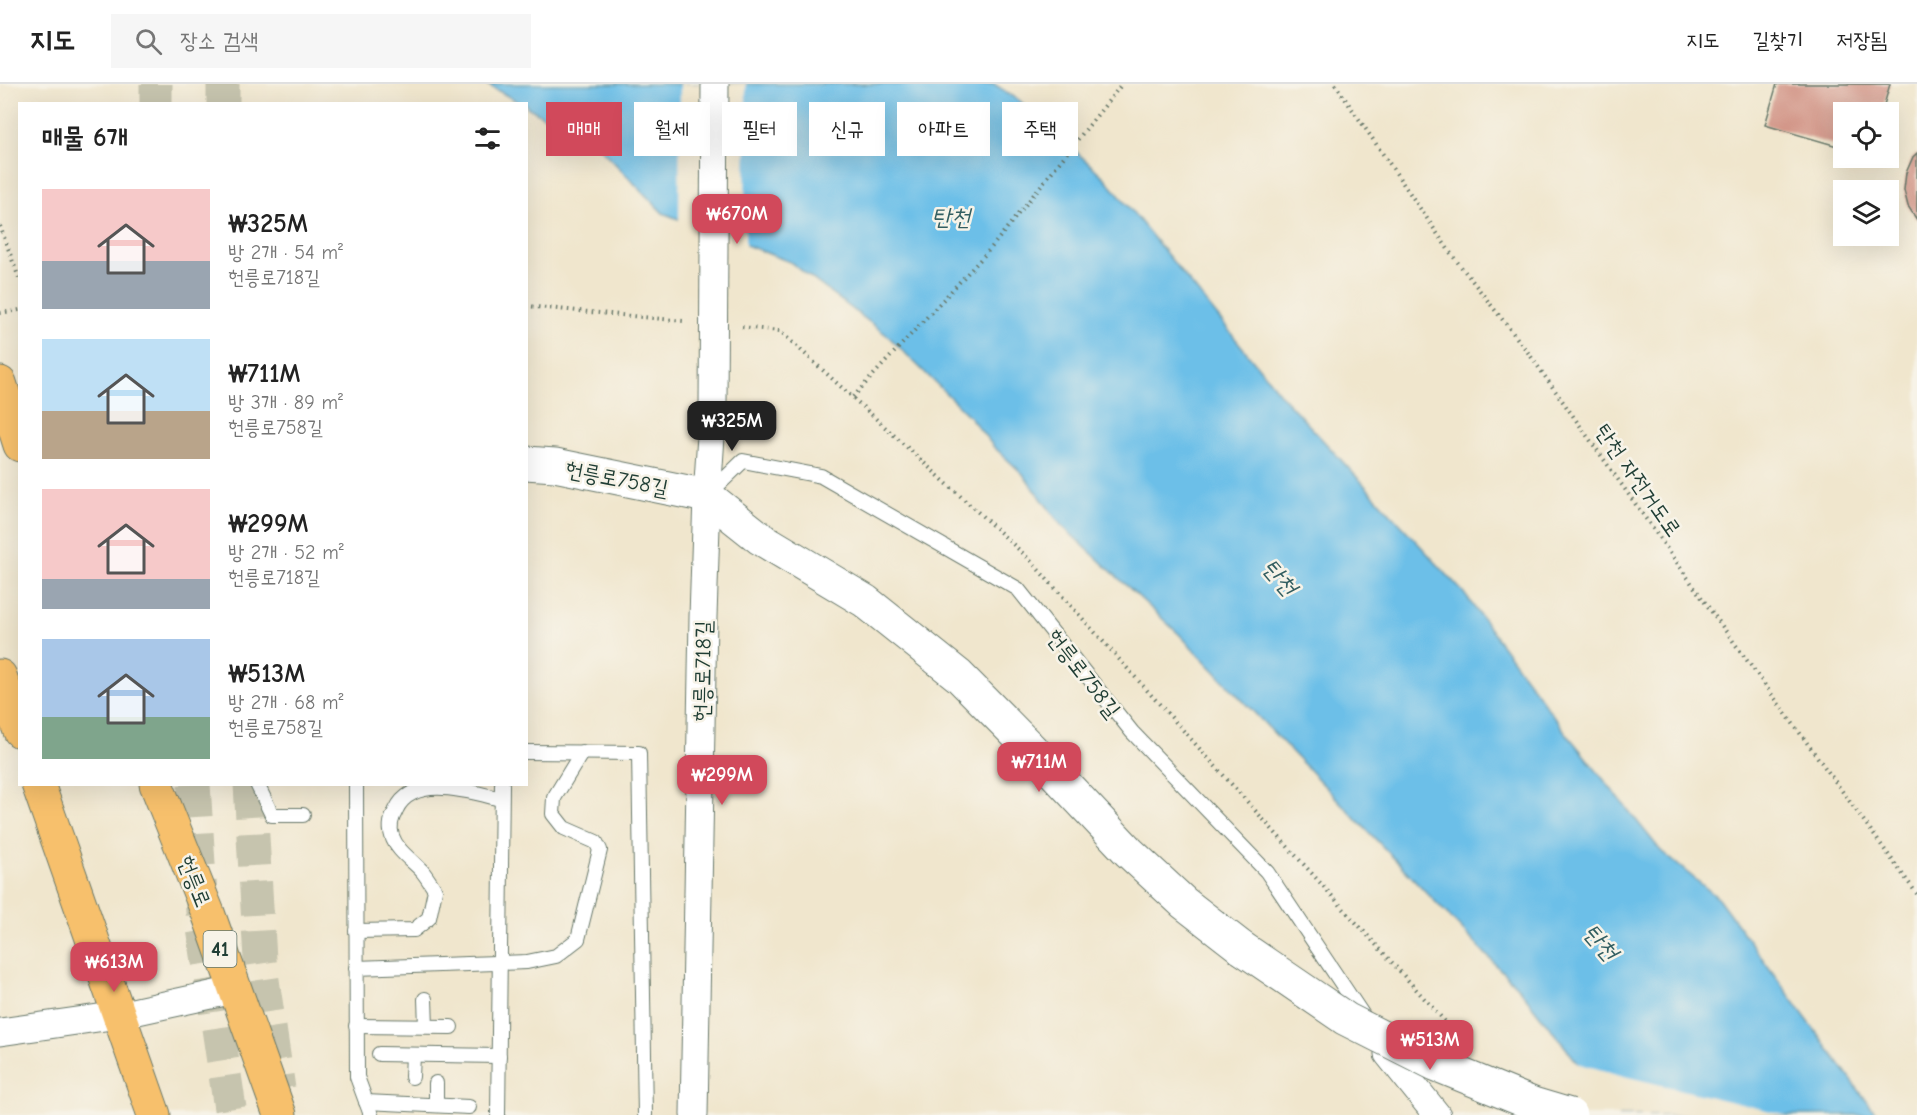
<!DOCTYPE html>
<html lang="ko">
<head>
<meta charset="utf-8">
<style>
	:root { --surface:#fff; --page:#f6f6f6; --text:#222; --muted:#767676; --line:#e0e0e0; --accent:#d1495b }
	body { margin:0; font-family:"Comic Neue","Poor Story",sans-serif; background:var(--page); color:var(--text); height:100vh; display:flex; flex-direction:column; font-size:22px; white-space:nowrap }
	* { box-sizing:border-box; margin:0 }
	p { font-size:20px; color:var(--muted) }
	.icon { flex:none; width:33px; height:33px; fill:none; stroke:currentColor; stroke-width:2; stroke-linecap:round; stroke-linejoin:round }
	.map { position:relative; flex:1; overflow:hidden }
	.panel { position:absolute; left:18px; top:18px; width:510px; height:684px; display:flex; flex-direction:column; background:var(--surface); border-radius:0px; box-shadow:0 6px 24px #0002 }
	.panel>* { flex:none }
	.guide { position:absolute; left:546px; top:18px; width:570px; height:54px; display:flex; gap:12px }
	.controls { position:absolute; left:1833px; top:18px; display:grid; gap:12px }
	.controls a { display:grid; place-items:center; width:66px; height:66px; border-radius:0px; background:var(--surface); box-shadow:0 6px 24px #0002; font-size:30px }
	.price { position:absolute; translate:-50% -51px; padding:0 14px; border-radius:12px; background:var(--accent); color:#fff; font-size:20px; line-height:39px; filter:drop-shadow(0 2px 3px #0008) }
	.price::after { content:''; position:absolute; left:50%; top:36px; width:18px; height:14px; margin-left:-9px; background:inherit; clip-path:polygon(0 0,100% 0,50% 100%) }
	.price.current { background:#222; color:#fff }
	ul { padding:0; list-style:none }
	li { display:flex; align-items:center; gap:18px; height:150px; padding:0 24px }
	li span { display:grid; place-items:center; flex:none; width:168px; height:120px; border-radius:0px; color:#555 }
	li>.icon { margin-inline-start:auto }
	span .icon { width:72px; height:72px; fill:#fffc; stroke-width:1 }
	li b { font-size:26px }
	h2 { display:flex; justify-content:space-between; align-items:center; height:72px; padding:0 24px; font-size:26px }
	.pill { padding:0 21px; border-radius:0px; background:var(--surface); box-shadow:0 6px 24px #0002; font-size:21px; line-height:54px }
	.pill.current { background:var(--accent); color:#fff }
	header { display:flex; align-items:center; gap:36px; box-sizing:border-box; height:84px; padding:0 30px; background:var(--surface); border-bottom:2px solid var(--line) }
	header strong { font-size:28px }
	nav { display:flex; gap:33px; margin-inline-start:auto; font-size:21px }
	.search { width:420px; height:54px; background:var(--page); display:flex; align-items:center; gap:15px; box-sizing:border-box; padding:0 21px; border-radius:0px; color:var(--muted); font-size:22px }
	.map>svg:first-child { display:block }
</style>
</head>
<body>
<header>
<strong>지도</strong>
<div class="search"><svg class="icon" aria-label="search" viewBox="0 0 24 24"><circle cx="10" cy="10" r="6"/><path d="M15 15l6 6"/></svg>장소 검색</div>
<nav><a>지도</a><a>길찾기</a><a>저장됨</a></nav>
</header>
<div class="map">
<svg width="1917" height="1031" viewBox="0 0 1917 1031">
	<rect width="100%" height="100%" fill="#f7f3e8"/>
	<filter id="ink" filterUnits="userSpaceOnUse"><feTurbulence type="fractalNoise" baseFrequency=".0167" numOctaves="2"/><feDisplacementMap in="SourceGraphic" scale="12" xChannelSelector="R" yChannelSelector="G"/><feConvolveMatrix kernelMatrix="1 2 1 2 8 2 1 2 1" color-interpolation-filters="sRGB"/></filter>
	<filter id="wash" filterUnits="userSpaceOnUse"><feTurbulence type="fractalNoise" baseFrequency=".008" numOctaves="4" result="noise"/><feDisplacementMap in="SourceGraphic" scale="24" xChannelSelector="R" yChannelSelector="G"/><feGaussianBlur stdDeviation="1.35" result="paint"/><feColorMatrix in="noise" values="0 0 0 0 0 0 0 0 0 0 0 0 0 0 0 0 0 1.4 0 .05"/><feComposite in="paint" operator="in"/></filter>
	<g filter="url(#wash)">
		<rect width="100%" height="100%" fill="#f0e6cd"/>
		<path fill="#6cbfe8" stroke="#467e8e" stroke-width="1.5" d="M 486,0 L 994,0 L 1019,16 L 1105,94 L 1282,312 L 1463,508 L 1563,645 L 1661,767 L 1718,814 L 1877,1031 L 1619,1031 L 1520,906 L 1179,550 L 1061,441 L 1023,390 L 994,363 L 969,332 L 888,252 L 790,178 L 663,129 L 600,64 L 527,23 L 526,20 L 520,19 Z"/>
		<g fill="#f0e6cd">
			<path d="M 680,0 L 746,0 L 745,164 L 679,139 Z"/>
			<path d="M 1573,978 L 1628,993 L 1787,1031 L 1615,1031 Z"/>
		</g>
		<g id="blocks">
			<g fill="#d39789">
				<path d="M 1777,0 L 1890,0 L 1882,28 L 1844,28 L 1844,64 L 1765,41 Z"/>
				<path d="M 1917,69 L 1917,136 L 1908,122 L 1904,106 L 1906,89 L 1913,73 Z"/>
			</g>
		</g>
	</g>
	<g filter="url(#ink)">
		<use href="#blocks" fill-opacity="0" stroke="#68786a" stroke-width="1.5"/>
		<g fill="none" stroke-linecap="round" stroke-linejoin="round">
			<g stroke="#c6c4ae" stroke-width="33" stroke-dasharray="33 16" stroke-linecap="butt">
				<path d="M 156,0 L 156,20"/>
				<path d="M 223,20 L 223,0"/>
				<path d="M 194,700 L 203,844 L 231,1031"/>
				<path d="M 250,700 L 260,876 L 279,1005"/>
			</g>
			<defs>
				<g id="service">
					<path d="M 710,409 L 743,377 L 821,392 L 1018,505 L 1132,648 L 1267,788 L 1366,936"/>
					<path d="M 526,668 L 639,669 L 645,1031"/>
					<path d="M 257,700 L 272,731 L 303,731"/>
					<path d="M 356,700 L 357,993 L 371,1031"/>
					<path d="M 356,847 L 414,846 L 429,834 L 435,806 C 431,800 427,793 422,787 C 412,776 397,767 392,752 C 389,742 391,735 396,726 C 413,689 471,708 501,715"/>
					<path d="M 356,884 L 527,878 L 556,872 L 578,855 L 600,766 L 596,758 L 564,744 L 553,730 L 554,714 L 582,668"/>
					<path d="M 425,915 L 426,942"/>
					<path d="M 356,942 L 451,943"/>
					<path d="M 379,970 L 499,972"/>
					<path d="M 412,993 L 413,971"/>
					<path d="M 436,999 L 436,1021"/>
					<path d="M 366,1018 L 469,1023"/>
					<path d="M 498,1031 L 502,700"/>
				</g>
				<g id="minor">
					<path d="M 0,948 L 119,931 L 234,906"/>
					<path d="M 1388,970 L 1437,1031"/>
					<path d="M 694,1031 L 703,533 L 707,412 L 713,322"/>
				</g>
				<path id="tertiary" d="M 526,379 L 555,381 L 707,412 L 760,454 L 865,517 L 959,592 L 1045,679 L 1129,768 L 1184,819 L 1242,864"/>
				<g id="primary">
					<path d="M 0,299 L 20,361"/>
					<path d="M 0,592 L 20,647"/>
					<path d="M 38,700 L 154,1031"/>
					<path d="M 156,700 L 208,829 L 280,1031"/>
				</g>
			</defs>
			<use href="#service" stroke="#68786a" stroke-width="16"/>
			<use href="#minor" stroke="#68786a" stroke-width="29"/>
			<use href="#tertiary" stroke="#68786a" stroke-width="35"/>
			<use href="#primary" stroke="#68786a" stroke-width="35"/>
			<g stroke="#68786a" stroke-width="4" stroke-dasharray="1.5 4.5" stroke-linecap="butt">
				<path d="M 1335,0 L 1452,171 L 1527,267 L 1714,531 L 1917,810"/>
				<path d="M 0,142 L 20,197"/>
				<path d="M 526,222 L 684,237"/>
				<path d="M 0,229 L 20,226"/>
				<path d="M 742,243 L 780,247 L 1028,474 L 1459,953"/>
				<path d="M 853,313 L 991,164 L 1122,0"/>
			</g>
			<use href="#service" stroke="#fff" stroke-width="14"/>
			<use href="#minor" stroke="#fff" stroke-width="27"/>
			<use href="#tertiary" stroke="#fff" stroke-width="33"/>
			<use href="#primary" stroke="#f7c06c" stroke-width="33"/>
			<defs>
				<path id="minor-bridge" d="M 713,322 L 715,0"/>
				<path id="tertiary-bridge" d="M 1242,864 L 1346,935 L 1435,980 L 1533,1020 L 1570,1031"/>
			</defs>
			<use href="#minor-bridge" stroke="#68786a" stroke-width="29" stroke-linecap="butt"/>
			<use href="#tertiary-bridge" stroke="#68786a" stroke-width="35" stroke-linecap="butt"/>
			<use href="#minor-bridge" stroke="#fff" stroke-width="27"/>
			<use href="#tertiary-bridge" stroke="#fff" stroke-width="33"/>
		</g>
	</g>
	<g text-anchor="middle" stroke-width="5" stroke-linejoin="round" paint-order="stroke">
		<rect fill="#f7f3e8" stroke="#60746a" stroke-width="1.5" x="203.5" y="847" width="33" height="36" rx="4.5"/>
		<g font-size="21" font-weight="bold" fill="#1f3d34">
			<text x="220" y="872">41</text>
		</g>
		<g font-size="22" fill="#1f3d34" stroke="#f7f3e8">
			<text transform="translate(617 394) rotate(11)" y="8">헌릉로758길</text>
			<text transform="translate(1639 396) rotate(55)" y="8">탄천 자전거도로</text>
			<text transform="translate(702 587) rotate(-89)" y="8">헌릉로718길</text>
			<text transform="translate(1084 589) rotate(52)" y="8">헌릉로758길</text>
			<text transform="translate(195 797) rotate(68)" y="8">헌릉로</text>
		</g>
		<g font-size="24" font-style="italic" fill="#325e61" stroke="#f7f3e8">
			<text x="951" y="141">탄천</text>
			<text transform="translate(1280 493) rotate(49)" y="8">탄천</text>
			<text transform="translate(1601 858) rotate(49)" y="8">탄천</text>
		</g>
	</g>
</svg>
<div class="controls">
<a><svg class="icon" aria-label="locate" viewBox="0 0 24 24"><circle cx="12" cy="12" r="6"/><path d="M12 2v4M12 18v4M2 12h4M18 12h4"/></svg></a>
<a><svg class="icon" aria-label="layers" viewBox="0 0 24 24"><path d="M12 4l9 5-9 5-9-5zM3 14l9 5 9-5"/></svg></a>
</div>
<b class="price" style="left:737px;top:161px">₩670M</b>
<b class="price current" style="left:732px;top:368px">₩325M</b>
<b class="price" style="left:1039px;top:709px">₩711M</b>
<b class="price" style="left:722px;top:722px">₩299M</b>
<b class="price" style="left:114px;top:909px">₩613M</b>
<b class="price" style="left:1430px;top:987px">₩513M</b>
<div class="guide">
<a class="pill current">매매</a>
<a class="pill">월세</a>
<a class="pill">필터</a>
<a class="pill">신규</a>
<a class="pill">아파트</a>
<a class="pill">주택</a>
</div>
<section class="panel">
<h2>매물 6개<svg class="icon" aria-label="filters" viewBox="0 0 24 24"><path d="M4 7h16M4 17h16"/><circle cx="9" cy="7" r="2"/><circle cx="15" cy="17" r="2"/></svg></h2>
<ul>
<li><span style="background:linear-gradient(#f6c9c9 60%,#9aa5b1 0)"><svg class="icon" aria-label="home" viewBox="0 0 24 24"><path d="M3 11l9-7 9 7M6 9v11h12V9"/></svg></span><div><b>₩325M</b><p>방 2개 · 54 m²</p><p>헌릉로718길</p></div></li>
<li><span style="background:linear-gradient(#bfe0f5 60%,#b9a48a 0)"><svg class="icon" aria-label="home" viewBox="0 0 24 24"><path d="M3 11l9-7 9 7M6 9v11h12V9"/></svg></span><div><b>₩711M</b><p>방 3개 · 89 m²</p><p>헌릉로758길</p></div></li>
<li><span style="background:linear-gradient(#f6c9c9 75%,#9aa5b1 0)"><svg class="icon" aria-label="home" viewBox="0 0 24 24"><path d="M3 11l9-7 9 7M6 9v11h12V9"/></svg></span><div><b>₩299M</b><p>방 2개 · 52 m²</p><p>헌릉로718길</p></div></li>
<li><span style="background:linear-gradient(#a9c7e8 65%,#7fa58c 0)"><svg class="icon" aria-label="home" viewBox="0 0 24 24"><path d="M3 11l9-7 9 7M6 9v11h12V9"/></svg></span><div><b>₩513M</b><p>방 2개 · 68 m²</p><p>헌릉로758길</p></div></li>
</ul>
</section>
</div>
</body>
</html>
